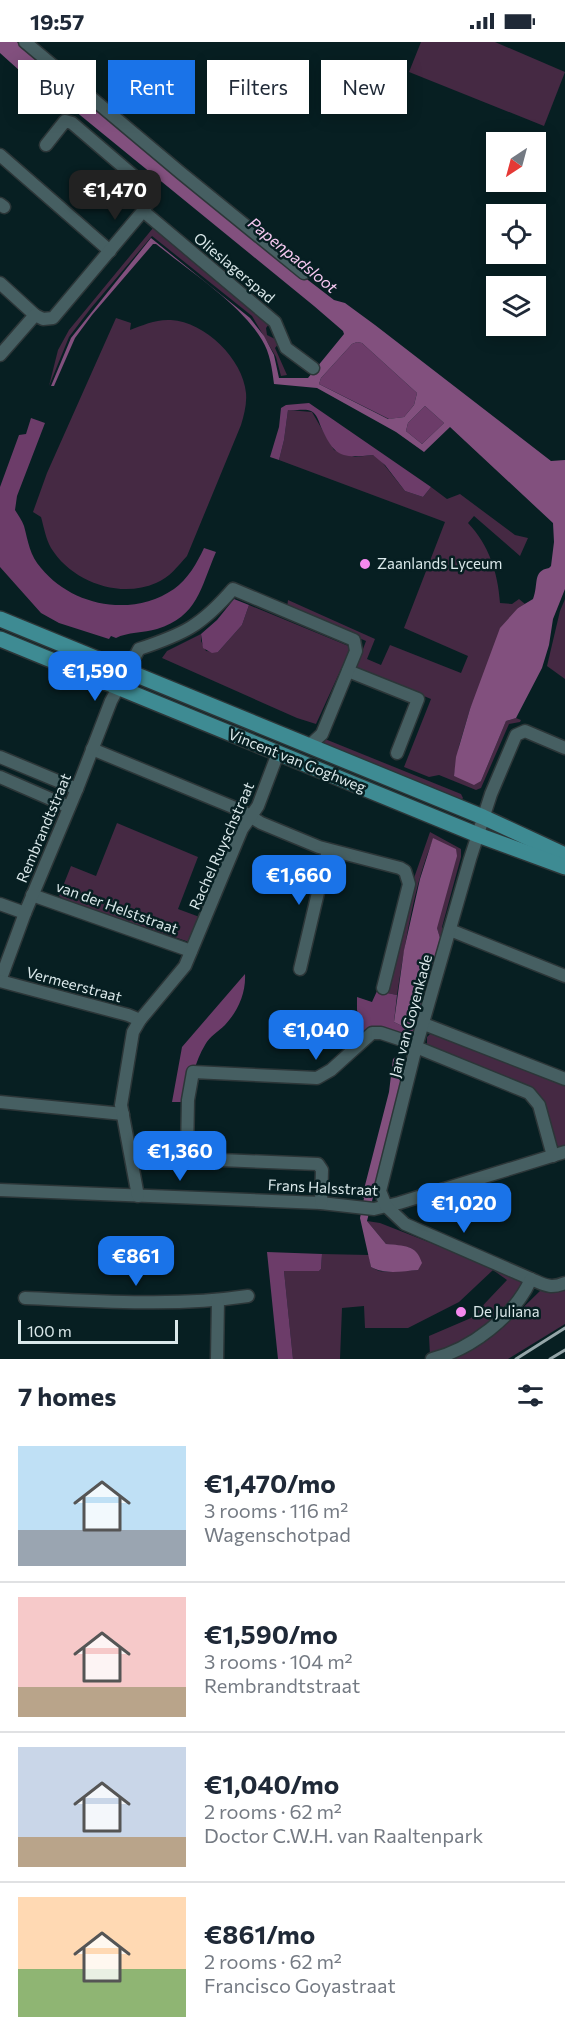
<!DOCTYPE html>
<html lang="en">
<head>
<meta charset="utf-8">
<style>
	:root { --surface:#fff; --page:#f2f2f3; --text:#1f2937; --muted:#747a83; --line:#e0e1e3; --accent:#1a73e8 }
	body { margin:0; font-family:Commissioner,sans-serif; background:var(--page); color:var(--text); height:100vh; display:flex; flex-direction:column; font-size:22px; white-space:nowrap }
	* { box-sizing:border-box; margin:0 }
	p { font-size:20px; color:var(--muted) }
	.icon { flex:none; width:33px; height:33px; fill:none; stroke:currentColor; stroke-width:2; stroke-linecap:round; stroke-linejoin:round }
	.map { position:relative; height:1317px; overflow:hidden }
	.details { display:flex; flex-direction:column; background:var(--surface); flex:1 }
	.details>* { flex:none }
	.top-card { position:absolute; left:18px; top:18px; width:530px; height:54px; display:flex; gap:12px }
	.needle { width:39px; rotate:216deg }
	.fabs { position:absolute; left:486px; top:90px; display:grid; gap:12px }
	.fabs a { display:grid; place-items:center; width:60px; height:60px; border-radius:0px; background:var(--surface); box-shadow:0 3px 15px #0003; font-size:30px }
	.scale { position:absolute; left:18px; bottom:15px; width:160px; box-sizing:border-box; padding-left:6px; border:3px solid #dae8ea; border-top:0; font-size:16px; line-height:21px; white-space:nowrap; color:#dae8ea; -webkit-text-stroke:4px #071f22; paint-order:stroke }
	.price { position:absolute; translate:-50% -51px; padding:0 14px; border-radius:12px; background:var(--accent); color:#fff; font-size:20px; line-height:39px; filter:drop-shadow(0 2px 3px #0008) }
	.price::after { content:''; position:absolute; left:50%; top:36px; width:18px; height:14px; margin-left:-9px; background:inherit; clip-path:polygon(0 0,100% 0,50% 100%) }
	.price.selected { background:#222; color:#fff }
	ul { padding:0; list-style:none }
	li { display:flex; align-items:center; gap:18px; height:150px; padding:0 18px }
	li+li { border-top:2px solid var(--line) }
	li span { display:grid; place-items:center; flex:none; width:168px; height:120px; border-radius:0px; color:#555 }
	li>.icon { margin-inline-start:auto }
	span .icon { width:72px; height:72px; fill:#fffc; stroke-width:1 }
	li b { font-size:26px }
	h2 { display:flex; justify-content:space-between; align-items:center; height:72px; padding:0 18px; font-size:26px }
	.chip { padding:0 21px; border-radius:0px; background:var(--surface); box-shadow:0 3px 15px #0003; font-size:21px; line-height:54px }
	.chip.selected { background:var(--accent); color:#fff }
	.status { display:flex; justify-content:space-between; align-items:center; height:42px; padding:0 30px; background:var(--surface); direction:ltr }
	.status svg { height:16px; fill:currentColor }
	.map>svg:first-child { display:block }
</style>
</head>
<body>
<div class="status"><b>19:57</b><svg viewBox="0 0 49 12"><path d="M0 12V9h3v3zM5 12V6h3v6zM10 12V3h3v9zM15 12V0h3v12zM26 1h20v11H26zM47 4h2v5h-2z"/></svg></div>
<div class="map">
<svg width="565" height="1317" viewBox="0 0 565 1317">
	<rect width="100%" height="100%" fill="#071f22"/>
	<g fill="#452943">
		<path d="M 421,0 L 495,0 L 565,30 L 544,84 L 409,30 Z"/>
		<path d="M 153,186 L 249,261 L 269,282 L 266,286 L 267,293 L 275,297 L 278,296 L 280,300 L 275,306 L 287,333 L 281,334 L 276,315 L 252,274 L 152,194 L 91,266 L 69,295 L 49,344 L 58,308 L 69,288 Z"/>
		<path d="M 116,276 L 131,281 L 130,288 C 143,283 156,277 171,278 C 205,280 243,317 246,351 C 247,362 244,373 241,383 L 187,514 C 178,524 169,536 156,541 C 120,557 72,540 51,506 C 46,497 44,486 41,475 L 33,470 L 47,431 Z"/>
		<path d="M 288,368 L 312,370 L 334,408 L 355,415 L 373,413 L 378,415 L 405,449 L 423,455 L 431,445 L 447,457 L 460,452 L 515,493 L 528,496 L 520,514 L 474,474 L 468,481 C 489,503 498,531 500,561 L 512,562 L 519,557 L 525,562 L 518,566 L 470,667 L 459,704 L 454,734 L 481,739 L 506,679 L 516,676 L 521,678 L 520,680 L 509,682 L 481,746 L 476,748 L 439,733 L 429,735 L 404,725 L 431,657 L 356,626 L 366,599 L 287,565 L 288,558 L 375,597 L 367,617 L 381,623 L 390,603 L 461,631 L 468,614 L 404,586 L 445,480 L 279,418 L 284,398 Z"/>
		<path d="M 565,557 L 565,637 L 547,624 L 560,569 Z"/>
		<path d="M 249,563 L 351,605 L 316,682 L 297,676 L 162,616 L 167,609 L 201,592 L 201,599 L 206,609 L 218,610 L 242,583 Z"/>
		<path d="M 325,697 L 461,752 L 463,756 L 460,761 L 319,703 Z"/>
		<path d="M 117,781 L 198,815 L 178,867 L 205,877 L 195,902 L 64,858 L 59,854 L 71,824 L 96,834 Z"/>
		<path d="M 430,790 L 461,807 L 461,815 L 442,885 L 445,890 L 417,994 L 416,984 L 440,896 L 437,886 L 434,796 C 414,840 405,904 397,953 L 387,951 L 414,836 Z"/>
		<path d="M 432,990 L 565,1041 L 565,1105 L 559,1105 L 553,1098 L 542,1059 L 427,1005 L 427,995 Z"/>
		<path d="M 367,1179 L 380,1181 L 518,1235 L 522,1239 L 523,1246 L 498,1274 L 467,1298 L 430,1314 L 429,1294 L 471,1276 L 507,1238 L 493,1228 L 459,1260 L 408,1286 L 365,1286 L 364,1264 L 342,1266 L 340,1317 L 293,1317 L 284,1229 L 319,1229 L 321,1227 L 322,1212 L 369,1213 L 371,1225 L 379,1229 L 386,1230 L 418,1228 L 411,1206 L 386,1202 Z"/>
		<path d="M 565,1244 L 565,1282 L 508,1317 L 455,1317 L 500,1288 L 542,1247 Z"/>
	</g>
	<g fill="#6c3c69">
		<path d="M 357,300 L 362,301 L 417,351 L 414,363 L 404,375 L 389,377 L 319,342 L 321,336 L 352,302 Z"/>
		<path d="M 309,361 L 431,445 L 423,455 L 405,449 L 385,423 L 373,413 C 342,416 335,416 321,385 C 319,380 317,372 311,369 C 306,366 294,369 288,368 L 284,398 L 279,418 L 270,415 L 279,385 L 281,366 L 286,363 Z"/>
		<path d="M 425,364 L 444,381 L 422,402 L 406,389 L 408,381 Z"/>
		<path d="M 31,376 L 45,381 L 17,454 L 15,468 C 18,473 22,478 24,484 C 28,499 30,514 41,526 C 72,564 132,576 174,547 C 188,537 197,521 204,506 L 216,510 C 200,547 198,574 157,587 C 144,591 127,590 116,596 L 111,594 L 109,597 L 59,581 L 41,571 L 0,525 L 0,445 L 19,393 L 26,392 Z"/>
		<path d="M 234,557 L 249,563 L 242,583 L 218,610 L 212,611 L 203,606 L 201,592 L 217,578 Z"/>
		<path d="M 245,932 C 246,951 238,969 225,983 C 218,990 210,994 205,1003 C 195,1019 191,1041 185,1060 L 172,1060 L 182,1005 Z"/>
		<path d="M 377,949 L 397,953 L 394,980 L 408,987 L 416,985 L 417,994 L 411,997 L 364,993 L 357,968 L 357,955 L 372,960 Z"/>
		<path d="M 267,1210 L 322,1212 L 321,1227 L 319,1229 L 284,1229 L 293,1317 L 278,1317 Z"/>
	</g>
	<g fill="#82507e" fill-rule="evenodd">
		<path d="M 0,0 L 17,0 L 265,205 L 334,258 L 345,261 L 375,283 L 551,419 L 565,418 L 565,547 L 553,577 L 549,603 L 542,626 L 516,676 L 506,679 L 481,739 L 474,743 L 454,734 L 456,715 L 470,667 L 500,586 L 518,566 L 533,557 C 539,542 532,529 549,526 L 551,524 L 554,500 L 553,481 L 450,385 L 424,410 L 396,390 L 317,346 L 274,342 C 272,326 270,311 262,298 C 242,263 188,228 156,202 L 153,202 L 92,273 L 75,296 L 54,344 L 51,344 L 71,296 L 151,196 L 250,276 L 264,294 L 274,313 L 279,336 L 308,336 L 344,292 L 343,289 L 314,264 L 26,29 L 20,29 L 0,11 ZM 357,300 L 362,301 L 417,351 L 414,363 L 404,375 L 388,377 L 319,342 L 321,336 L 352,302 ZM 425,364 L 444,381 L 422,402 L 406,389 L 408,381 Z"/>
		<path d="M 433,796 L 456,807 L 457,814 L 437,886 L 440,896 L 416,984 L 408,987 L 394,980 L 404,908 L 420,837 Z"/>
		<path d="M 397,1014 L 402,1015 L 407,1020 L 367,1179 L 386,1202 C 404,1204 416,1202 422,1221 L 418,1228 C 403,1229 385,1233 371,1225 L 360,1176 L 364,1156 L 362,1155 L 389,1050 L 393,1017 Z"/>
	</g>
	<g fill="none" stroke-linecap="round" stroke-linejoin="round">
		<defs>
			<g id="minor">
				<path d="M 25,0 L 181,131 L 304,231"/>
				<path d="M 46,103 L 65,79 L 72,81 L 149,147 L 152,155 L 143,169 L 275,280 L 286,306 L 313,326"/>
				<path d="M 0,113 L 110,209"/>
				<path d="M 0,162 L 4,165"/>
				<path d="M 0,241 L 35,273"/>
				<path d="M 0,313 L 35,273 L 43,277 L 53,276 L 143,169"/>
				<path d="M 348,629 L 418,657 L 397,711"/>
				<path d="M 92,707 L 240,768 L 261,781 L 319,805 L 400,826 L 405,829 L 409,842 L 383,946"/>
				<path d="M 0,715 L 77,747"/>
				<path d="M 0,735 L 69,765"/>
				<path d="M 32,853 L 191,909"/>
				<path d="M 0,862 L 25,871"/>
				<path d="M 450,888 L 565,934"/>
				<path d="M 300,927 L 328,808"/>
				<path d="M 0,939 L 25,871 L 77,747 L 111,659 L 139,607 C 184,592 201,584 233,547 L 354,598 L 356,609 L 322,692 L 309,704"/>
				<path d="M 0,939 L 128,973 L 140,978"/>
				<path d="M 424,982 L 565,1037"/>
				<path d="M 416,1005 L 529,1051 L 539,1063 L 553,1114"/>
				<path d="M 0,1060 L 123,1072"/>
				<path d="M 0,1148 L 321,1161 L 374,1167 L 399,1161 L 565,1110"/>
				<path d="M 138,1154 L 121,1063 L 133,990 L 140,978 L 185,924 L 242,787 L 258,764 L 278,711"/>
				<path d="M 321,1161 L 322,1128 L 318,1122 L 196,1117 L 187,1111 L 188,1058 L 193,1030 L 317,1036 L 331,1028 L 372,991 L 381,991 L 417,1003"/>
				<path d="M 531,1237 L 405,1182 L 386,1164 L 380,1149 L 416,1005 L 470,817 L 491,752 L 516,693 L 525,689 L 565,706"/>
				<path d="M 25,1256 C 99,1259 175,1265 248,1254"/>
				<path d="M 217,1317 L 218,1258"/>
				<path d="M 432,1317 C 470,1308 515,1274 531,1237 C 545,1243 550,1247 565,1241"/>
			</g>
			<g id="major">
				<path d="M 0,577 L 483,775 L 565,813"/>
				<path d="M 0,597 L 478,793 L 565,825"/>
			</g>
		</defs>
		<use href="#minor" stroke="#2c3638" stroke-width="15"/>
		<use href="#major" stroke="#2c3638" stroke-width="18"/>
		<use href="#minor" stroke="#465f62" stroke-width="12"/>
		<use href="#major" stroke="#3e8b93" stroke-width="15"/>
		<g stroke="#95a6a9" stroke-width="3">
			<path d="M 516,1317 L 565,1286"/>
			<path d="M 550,1317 L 565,1308"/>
		</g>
	</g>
	<g fill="#f589ee" stroke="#071f22" stroke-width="2">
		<circle cx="365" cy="522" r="6"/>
		<circle cx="461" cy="1270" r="6"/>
	</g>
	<g text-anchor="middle" stroke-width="5" stroke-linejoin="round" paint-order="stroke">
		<g font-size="15" fill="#dae8ea" stroke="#071f22">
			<text transform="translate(234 226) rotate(40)" y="5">Olieslagerspad</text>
			<text transform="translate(297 719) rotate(22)" y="5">Vincent van Goghweg</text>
			<text transform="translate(44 786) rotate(-67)" y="5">Rembrandtstraat</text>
			<text transform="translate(222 804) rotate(-66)" y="5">Rachel Ruyschstraat</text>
			<text transform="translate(117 866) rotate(20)" y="5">van der Helststraat</text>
			<text transform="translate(74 943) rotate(15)" y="5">Vermeerstraat</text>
			<text transform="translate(411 974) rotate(-75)" y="5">Jan van Goyenkade</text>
			<text transform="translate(323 1146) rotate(3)" y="5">Frans Halsstraat</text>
		</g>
		<g font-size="15" fill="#dae8ea" stroke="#071f22" text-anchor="start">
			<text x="377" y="527">Zaanlands Lyceum</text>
			<text x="473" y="1275">De Juliana</text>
		</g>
		<g font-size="16" font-style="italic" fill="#f7caf2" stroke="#071f22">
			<text transform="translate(293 213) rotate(39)" y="6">Papenpadsloot</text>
		</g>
	</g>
</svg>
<div class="fabs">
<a><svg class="needle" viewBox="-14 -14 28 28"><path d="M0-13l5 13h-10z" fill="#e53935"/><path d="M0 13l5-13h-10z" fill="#747a83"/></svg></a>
<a><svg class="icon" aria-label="locate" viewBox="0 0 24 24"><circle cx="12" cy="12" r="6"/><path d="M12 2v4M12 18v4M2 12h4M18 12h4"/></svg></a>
<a><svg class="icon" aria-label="layers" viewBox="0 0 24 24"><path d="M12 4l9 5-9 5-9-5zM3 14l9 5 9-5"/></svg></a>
</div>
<div class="scale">100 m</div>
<b class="price selected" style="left:115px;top:179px">€1,470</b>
<b class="price" style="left:95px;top:660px">€1,590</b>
<b class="price" style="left:299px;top:864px">€1,660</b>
<b class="price" style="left:316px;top:1019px">€1,040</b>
<b class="price" style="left:180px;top:1140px">€1,360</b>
<b class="price" style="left:464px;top:1192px">€1,020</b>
<b class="price" style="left:136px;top:1245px">€861</b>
<div class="top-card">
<a class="chip">Buy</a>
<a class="chip selected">Rent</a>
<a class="chip">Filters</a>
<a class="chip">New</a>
</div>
</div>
<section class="details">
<h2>7 homes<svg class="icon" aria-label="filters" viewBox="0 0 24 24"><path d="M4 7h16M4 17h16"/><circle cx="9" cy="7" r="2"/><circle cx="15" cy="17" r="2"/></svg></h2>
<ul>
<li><span style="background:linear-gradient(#bfe0f5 70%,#9aa5b1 0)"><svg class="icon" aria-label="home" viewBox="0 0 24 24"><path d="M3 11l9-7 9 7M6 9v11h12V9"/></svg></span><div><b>€1,470/mo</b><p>3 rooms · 116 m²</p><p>Wagenschotpad</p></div></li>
<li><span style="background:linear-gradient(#f6c9c9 75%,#b9a48a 0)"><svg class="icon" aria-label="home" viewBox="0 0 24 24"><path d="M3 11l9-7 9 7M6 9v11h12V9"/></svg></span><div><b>€1,590/mo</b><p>3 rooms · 104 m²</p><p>Rembrandtstraat</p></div></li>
<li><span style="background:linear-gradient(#c9d6e8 75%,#b9a48a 0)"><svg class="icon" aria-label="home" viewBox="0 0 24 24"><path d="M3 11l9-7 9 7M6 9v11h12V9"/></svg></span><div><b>€1,040/mo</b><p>2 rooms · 62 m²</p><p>Doctor C.W.H. van Raaltenpark</p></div></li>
<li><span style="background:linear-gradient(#ffd9b3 60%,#8fb573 0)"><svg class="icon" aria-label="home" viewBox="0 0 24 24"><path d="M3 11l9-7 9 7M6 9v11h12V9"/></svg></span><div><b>€861/mo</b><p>2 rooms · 62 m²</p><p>Francisco Goyastraat</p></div></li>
</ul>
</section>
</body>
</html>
